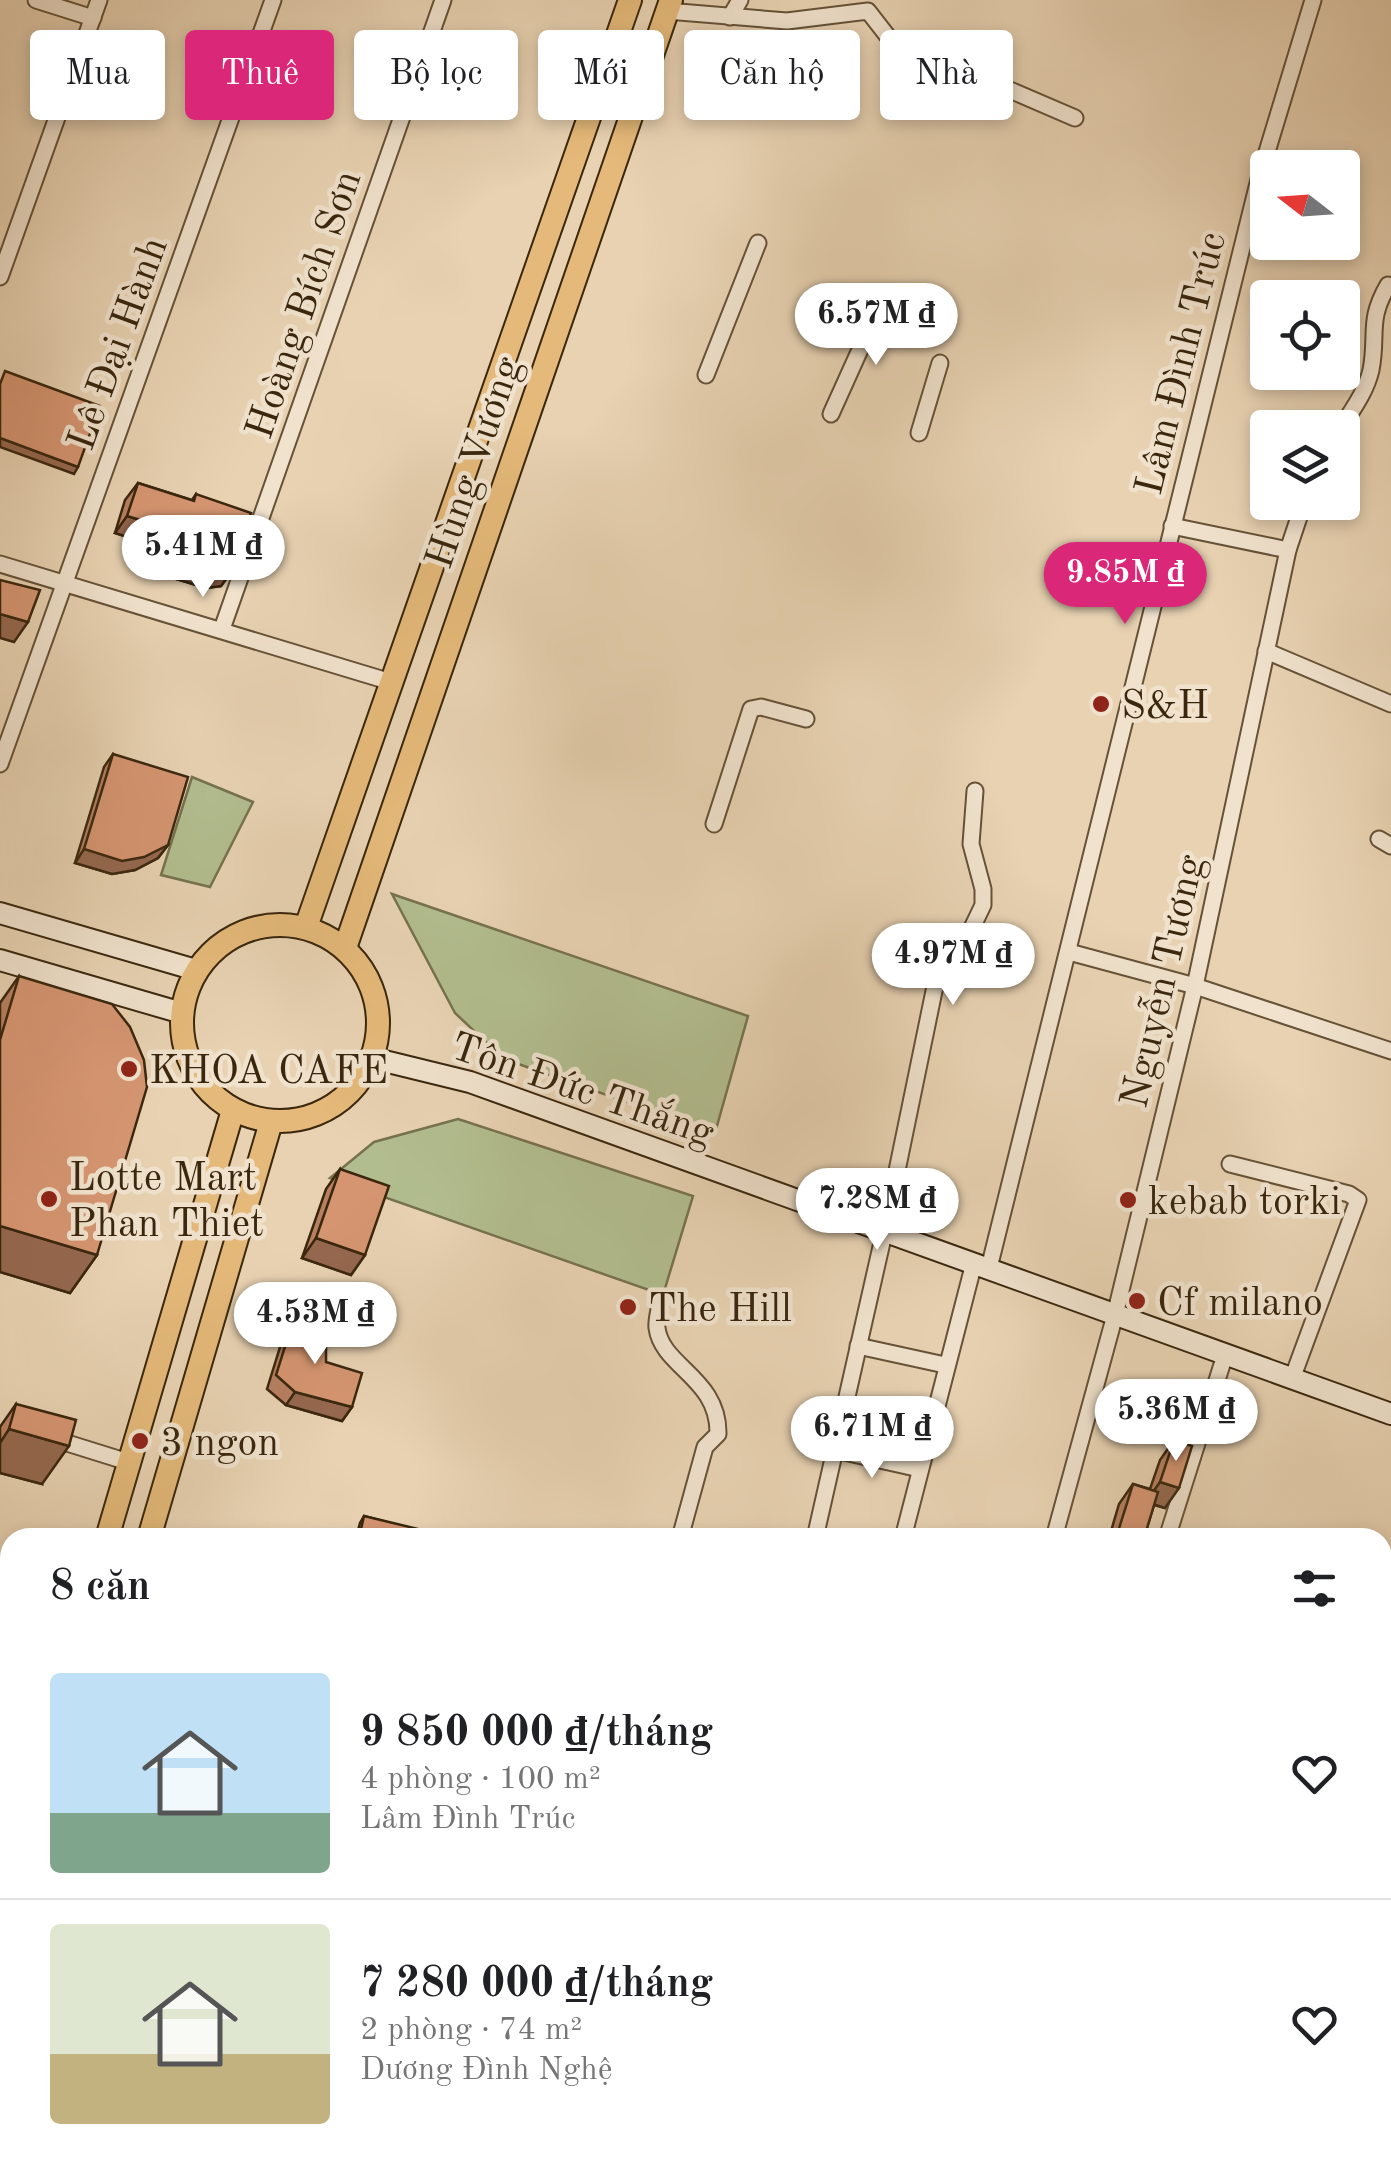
<!DOCTYPE html>
<html lang="vi">
<head>
<meta charset="utf-8">
<style>
	:root { --surface:#fff; --page:#f2f2f2; --text:#202124; --muted:#757577; --line:#e0e0e0; --accent:#db2777 }
	body { margin:0; font-family:"Old Standard TT",serif; background:var(--page); color:var(--text); height:100vh; display:flex; flex-direction:column; font-size:38px; white-space:nowrap }
	* { box-sizing:border-box; margin:0 }
	p { font-size:32px; color:var(--muted) }
	.icon { flex:none; width:55px; height:55px; fill:none; stroke:currentColor; stroke-width:2; stroke-linecap:round; stroke-linejoin:round }
	.map { position:relative; flex:1; overflow:hidden }
	.details { position:absolute; left:0px; top:1528px; width:1392px; height:642px; display:flex; flex-direction:column; background:var(--surface); border-radius:30px 30px 0 0; box-shadow:0 5px 15px #0003 }
	.details>* { flex:none }
	.guide { position:absolute; left:30px; top:30px; width:1332px; height:90px; display:flex; gap:20px }
	.needle { width:65px; rotate:287deg }
	.fabs { position:absolute; left:1250px; top:150px; display:grid; gap:20px }
	.fabs a { display:grid; place-items:center; width:110px; height:110px; border-radius:10px; background:var(--surface); box-shadow:0 5px 15px #0003; font-size:50px }
	.price { position:absolute; translate:-50% -85px; padding:0 22px; border-radius:35px; background:#fff; color:#222; font-size:32px; line-height:65px; filter:drop-shadow(0 2px 5px #0008) }
	.price::after { content:''; position:absolute; left:50%; top:60px; width:30px; height:22px; margin-left:-15px; background:inherit; clip-path:polygon(0 0,100% 0,50% 100%) }
	.price.current { background:var(--accent); color:#fff }
	ul { padding:0; list-style:none }
	li { display:flex; align-items:center; gap:30px; height:250px; padding:0 50px }
	li+li { border-top:2px solid var(--line) }
	li span { display:grid; place-items:center; flex:none; width:280px; height:200px; border-radius:10px; color:#555 }
	li>.icon { margin-inline-start:auto }
	span .icon { width:120px; height:120px; fill:#fffc; stroke-width:1 }
	li b { font-size:42px }
	h2 { display:flex; justify-content:space-between; align-items:center; height:120px; padding:0 50px; font-size:42px }
	.pill { padding:0 35px; border-radius:10px; background:var(--surface); box-shadow:0 5px 15px #0003; font-size:35px; line-height:90px }
	.pill.current { background:var(--accent); color:#fff }
	.map>svg:first-child { display:block }
</style>
</head>
<body>
<div class="map">
<svg width="1391" height="2168" viewBox="0 0 1391 2168">
	<rect width="100%" height="100%" fill="#e8d2b2"/>
	<filter id="stains"><feTurbulence type="fractalNoise" baseFrequency=".002" numOctaves="4"/><feColorMatrix values="0 0 0 0 .2 0 0 0 0 .09 0 0 0 0 .02 0 0 0 .5 -.17"/></filter>
	<radialGradient id="worn" r=".72"><stop offset=".6" stop-color="#630" stop-opacity="0"/><stop offset="1" stop-color="#630" stop-opacity=".3"/></radialGradient>
	<g fill="#b2bd8f" stroke="#76724e" stroke-width="2.5">
		<path d="M 192,777 L 253,802 L 210,887 L 161,875 Z"/>
		<path d="M 392,894 L 748,1016 L 715,1133 L 504,1059 L 455,1013 Z"/>
		<path d="M 458,1119 L 693,1196 L 663,1295 L 330,1178 L 374,1142 Z"/>
	</g>
	<g fill="none" stroke-linecap="round" stroke-linejoin="round">
		<defs>
			<g id="street">
				<path d="M 36,0 L 93,18"/>
				<path d="M 667,11 L 787,21 L 868,11 L 889,38 L 1075,118"/>
				<path d="M 730,17 L 740,0"/>
				<path d="M 0,277 L 99,0"/>
				<path d="M 706,375 L 758,243"/>
				<path d="M 831,414 L 881,303"/>
				<path d="M 1341,428 C 1352,410 1366,392 1371,370 C 1378,334 1367,321 1388,285"/>
				<path d="M 919,433 L 940,363"/>
				<path d="M 1288,550 L 1304,502"/>
				<path d="M 0,564 L 391,682"/>
				<path d="M 222,629 L 443,0"/>
				<path d="M 1266,651 L 1391,704"/>
				<path d="M 0,764 L 273,0"/>
				<path d="M 714,824 L 751,709 L 761,707 L 806,719"/>
				<path d="M 1379,839 L 1391,846"/>
				<path d="M 1069,952 L 1195,986 L 1391,1051"/>
				<path d="M 1230,1164 L 1349,1194 L 1358,1200 L 1292,1379"/>
				<path d="M 989,1268 L 1260,175 L 1313,0"/>
				<path d="M 660,1304 C 659,1311 656,1321 657,1328 C 662,1367 719,1378 718,1434 L 705,1447 L 680,1538"/>
				<path d="M 858,1346 L 945,1365"/>
				<path d="M 51,1438 L 128,1462"/>
				<path d="M 835,1450 L 920,1469"/>
				<path d="M 815,1538 L 885,1229 L 934,991 L 939,975 L 960,953 L 983,905 L 983,889 L 971,844 L 975,791"/>
				<path d="M 903,1538 L 974,1263"/>
				<path d="M 1054,1538 L 1115,1315 L 1195,986 L 1288,550 L 1172,526"/>
				<path d="M 1167,1538 L 1225,1355"/>
				<path d="M 985,2160 L 1015,2168"/>
				<path d="M 229,2168 L 232,2160"/>
				<path d="M 377,2168 L 379,2160"/>
				<path d="M 950,2168 L 953,2160"/>
				<path d="M 1102,2168 L 1104,2160"/>
				<path d="M 1309,2168 L 1311,2160"/>
			</g>
			<g id="secondary">
				<path d="M 0,913 L 196,970"/>
				<path d="M 0,960 L 182,1013"/>
				<path d="M 372,1058 L 470,1082 L 1391,1414"/>
			</g>
			<g id="primary">
				<circle cx="280" cy="1023" r="98"/>
				<path d="M 306,927 L 630,0"/>
				<path d="M 345,948 L 671,0"/>
				<path d="M 107,1538 L 233,1110"/>
				<path d="M 149,1538 L 271,1122"/>
				<path d="M 0,1926 L 10,1891"/>
				<path d="M 0,2048 L 10,2014"/>
			</g>
		</defs>
		<use href="#street" stroke="#665237" stroke-width="19"/>
		<use href="#secondary" stroke="#3a270e" stroke-width="24"/>
		<use href="#primary" stroke="#3a270e" stroke-width="26"/>
		<use href="#street" stroke="#f0e2cd" stroke-width="15"/>
		<use href="#secondary" stroke="#f0e2cd" stroke-width="20"/>
		<use href="#primary" stroke="#e4b979" stroke-width="22"/>
	</g>
	<g fill="#b78061" stroke="#3a270e" stroke-width="2.5">
		<path d="M 138,483 L 192,500 L 196,494 L 233,569 L 221,586 L 206,588 L 163,575 L 171,551 L 115,533 L 125,500 Z"/>
		<path d="M 113,754 L 168,845 L 158,858 L 135,870 L 112,874 L 75,863 L 104,767 Z"/>
		<path d="M 19,976 L 97,1255 L 70,1293 L 0,1272 L 0,1003 Z"/>
		<path d="M 340,1169 L 365,1255 L 351,1275 L 302,1258 L 326,1189 Z"/>
		<path d="M 294,1318 L 326,1362 L 352,1407 L 342,1421 L 286,1405 L 267,1389 L 285,1331 Z"/>
		<path d="M 16,1404 L 42,1484 L 0,1473 L 0,1427 Z"/>
		<path d="M 1174,1440 L 1165,1508 L 1154,1505 L 1144,1538 L 1109,1538 L 1119,1504 L 1133,1484 L 1150,1489 L 1160,1460 Z"/>
		<path d="M 364,1516 L 447,1538 L 356,1538 L 360,1523 Z"/>
		<path d="M 560,2160 L 714,2160 L 712,2168 L 558,2168 Z"/>
	</g>
	<g fill="#95684f" stroke="#3a270e" stroke-width="2.5">
		<path d="M 0,438 L 78,467 L 74,474 L 0,447 Z"/>
		<path d="M 127,516 L 183,533 L 171,551 L 115,533 Z"/>
		<path d="M 175,557 L 233,569 L 221,586 L 206,588 L 163,575 Z"/>
		<path d="M 0,614 L 28,622 L 14,642 L 0,638 Z"/>
		<path d="M 168,845 L 158,858 L 135,870 L 112,874 L 75,863 L 84,849 Z"/>
		<path d="M 0,1226 L 97,1255 L 70,1293 L 0,1272 Z"/>
		<path d="M 316,1238 L 365,1255 L 351,1275 L 302,1258 Z"/>
		<path d="M 295,1392 L 352,1407 L 342,1421 L 286,1405 Z"/>
		<path d="M 9,1429 L 69,1446 L 42,1484 L 0,1473 L 0,1443 Z"/>
		<path d="M 1160,1482 L 1179,1488 L 1165,1508 L 1146,1502 Z"/>
	</g>
	<g fill="#d59571" stroke="#3a270e" stroke-width="2.5">
		<path d="M 5,371 L 100,406 L 78,467 L 0,438 L 0,384 Z"/>
		<path d="M 138,483 L 194,501 L 196,494 L 251,513 L 233,569 L 219,571 L 175,557 L 183,533 L 127,516 Z"/>
		<path d="M 0,580 L 40,590 L 28,622 L 0,614 Z"/>
		<path d="M 113,754 L 188,777 L 168,845 L 144,857 L 122,861 L 84,849 Z"/>
		<path d="M 19,976 L 112,1004 L 130,1027 L 144,1060 L 147,1087 L 97,1255 L 0,1226 L 0,1040 Z"/>
		<path d="M 340,1169 L 389,1186 L 365,1255 L 316,1238 Z"/>
		<path d="M 294,1318 L 326,1327 L 326,1362 L 362,1373 L 352,1407 L 295,1392 L 276,1375 Z"/>
		<path d="M 16,1404 L 76,1420 L 69,1446 L 9,1429 Z"/>
		<path d="M 1174,1440 L 1192,1446 L 1179,1488 L 1160,1482 Z"/>
		<path d="M 1133,1484 L 1158,1492 L 1144,1538 L 1116,1538 Z"/>
		<path d="M 364,1516 L 447,1536 L 447,1538 L 359,1538 Z"/>
		<path d="M 571,2160 L 714,2160 L 712,2168 L 569,2168 Z"/>
	</g>
	<g fill="#8f2418" stroke="#f0e2cd" stroke-width="4">
		<circle cx="1101" cy="704" r="10"/>
		<circle cx="129" cy="1069" r="10"/>
		<circle cx="49" cy="1199" r="10"/>
		<circle cx="1128" cy="1200" r="10"/>
		<circle cx="1137" cy="1301" r="10"/>
		<circle cx="628" cy="1307" r="10"/>
		<circle cx="140" cy="1441" r="10"/>
	</g>
	<g text-anchor="middle" stroke-width="9" stroke-linejoin="round" paint-order="stroke">
		<g font-size="40" fill="#3a270e" stroke="#f0e2cd">
			<text transform="translate(302 304) rotate(-71)" y="14">Hoàng Bích Sơn</text>
			<text transform="translate(116 343) rotate(-70)" y="14">Lê Đại Hành</text>
			<text transform="translate(1179 363) rotate(-76)" y="14">Lâm Đình Trúc</text>
			<text transform="translate(472 462) rotate(-71)" y="14">Hùng Vương</text>
			<text transform="translate(1161 981) rotate(-77)" y="14">Nguyễn Tương</text>
			<text transform="translate(583 1088) rotate(19)" y="14">Tôn Đức Thắng</text>
		</g>
		<g font-size="40" fill="#3a270e" stroke="#f0e2cd" text-anchor="start">
			<text x="1121" y="718">S&amp;H</text>
			<text x="149" y="1083">KHOA CAFE</text>
			<text x="69" y="1190">Lotte Mart<tspan x="69" dy="46">Phan Thiet</tspan></text>
			<text x="1148" y="1214">kebab torki</text>
			<text x="1157" y="1315">Cf milano</text>
			<text x="648" y="1321">The Hill</text>
			<text x="160" y="1455">3 ngon</text>
		</g>
	</g>
	<rect width="100%" height="100%" filter="url(#stains)"/>
	<rect width="100%" height="100%" fill="url(#worn)"/>
</svg>
<div class="fabs">
<a><svg class="needle" viewBox="-14 -14 28 28"><path d="M0-13l5 13h-10z" fill="#e53935"/><path d="M0 13l5-13h-10z" fill="#757577"/></svg></a>
<a><svg class="icon" aria-label="locate" viewBox="0 0 24 24"><circle cx="12" cy="12" r="6"/><path d="M12 2v4M12 18v4M2 12h4M18 12h4"/></svg></a>
<a><svg class="icon" aria-label="layers" viewBox="0 0 24 24"><path d="M12 4l9 5-9 5-9-5zM3 14l9 5 9-5"/></svg></a>
</div>
<b class="price" style="left:876px;top:368px">6.57M ₫</b>
<b class="price" style="left:203px;top:600px">5.41M ₫</b>
<b class="price current" style="left:1125px;top:627px">9.85M ₫</b>
<b class="price" style="left:953px;top:1008px">4.97M ₫</b>
<b class="price" style="left:877px;top:1253px">7.28M ₫</b>
<b class="price" style="left:315px;top:1367px">4.53M ₫</b>
<b class="price" style="left:1176px;top:1464px">5.36M ₫</b>
<b class="price" style="left:872px;top:1481px">6.71M ₫</b>
<div class="guide">
<a class="pill">Mua</a>
<a class="pill current">Thuê</a>
<a class="pill">Bộ lọc</a>
<a class="pill">Mới</a>
<a class="pill">Căn hộ</a>
<a class="pill">Nhà</a>
</div>
<section class="details">
<h2>8 căn<svg class="icon" aria-label="filters" viewBox="0 0 24 24"><path d="M4 7h16M4 17h16"/><circle cx="9" cy="7" r="2"/><circle cx="15" cy="17" r="2"/></svg></h2>
<ul>
<li><span style="background:linear-gradient(#bfe0f5 70%,#7fa58c 0)"><svg class="icon" aria-label="home" viewBox="0 0 24 24"><path d="M3 11l9-7 9 7M6 9v11h12V9"/></svg></span><div><b>9 850 000 ₫/tháng</b><p>4 phòng · 100 m²</p><p>Lâm Đình Trúc</p></div><svg class="icon" aria-label="heart" viewBox="0 0 24 24"><path d="M12 20l-8-8c-3-5 5-10 8-4 3-6 11-1 8 4z"/></svg></li>
<li><span style="background:linear-gradient(#dfe7d0 65%,#c2b280 0)"><svg class="icon" aria-label="home" viewBox="0 0 24 24"><path d="M3 11l9-7 9 7M6 9v11h12V9"/></svg></span><div><b>7 280 000 ₫/tháng</b><p>2 phòng · 74 m²</p><p>Dương Đình Nghệ</p></div><svg class="icon" aria-label="heart" viewBox="0 0 24 24"><path d="M12 20l-8-8c-3-5 5-10 8-4 3-6 11-1 8 4z"/></svg></li>
</ul>
</section>
</div>
</body>
</html>
